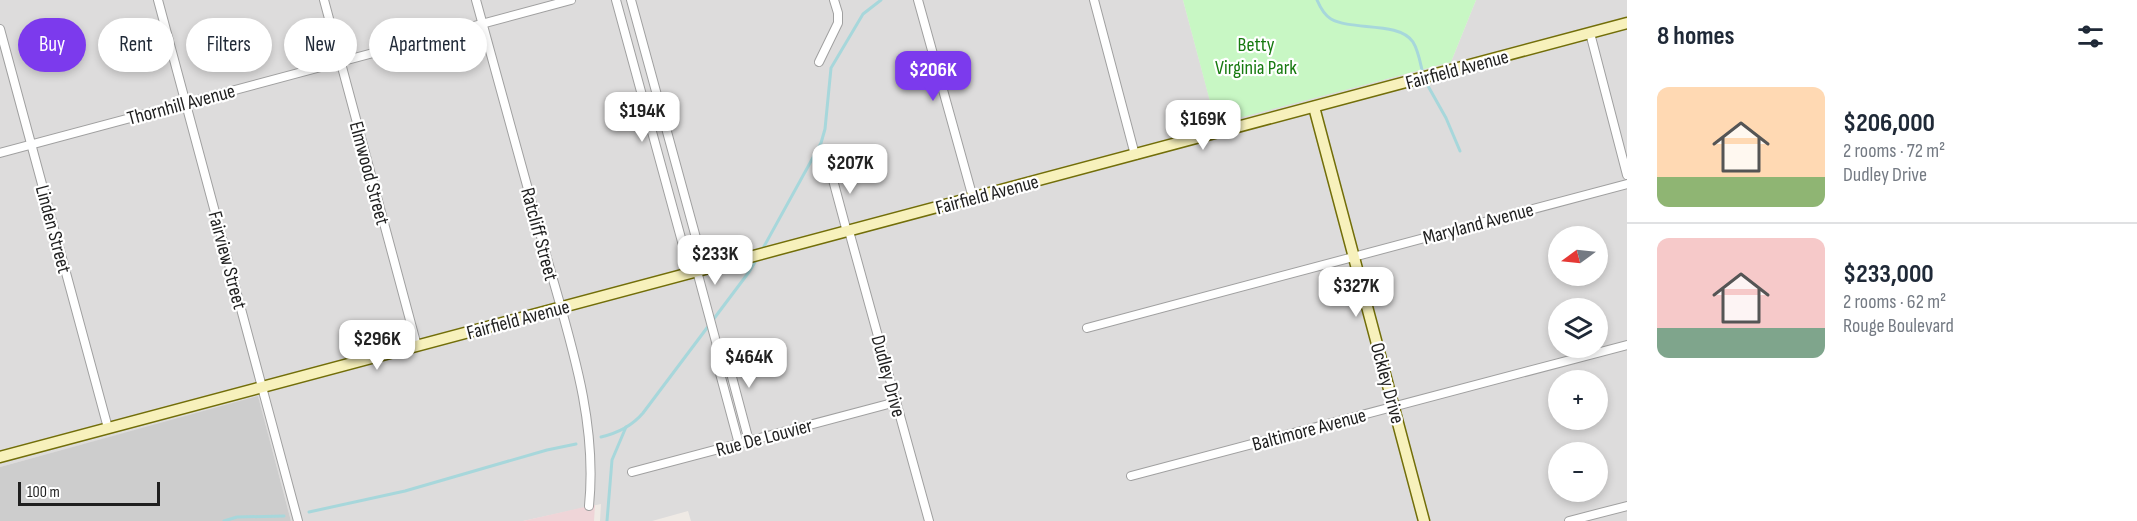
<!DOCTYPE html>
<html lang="en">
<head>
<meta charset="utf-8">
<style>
	:root { --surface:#fff; --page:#f6f6f7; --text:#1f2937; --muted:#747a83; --line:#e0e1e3; --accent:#7c3aed }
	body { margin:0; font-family:"Sofia Sans Condensed",sans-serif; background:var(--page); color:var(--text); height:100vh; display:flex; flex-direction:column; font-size:22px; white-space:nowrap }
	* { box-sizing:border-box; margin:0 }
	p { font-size:20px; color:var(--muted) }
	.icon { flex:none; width:33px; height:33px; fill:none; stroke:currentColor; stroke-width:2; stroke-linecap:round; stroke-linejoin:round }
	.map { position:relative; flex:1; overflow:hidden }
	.sheet { display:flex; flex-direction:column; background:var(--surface); width:510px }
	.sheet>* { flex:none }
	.top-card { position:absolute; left:18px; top:18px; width:570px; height:54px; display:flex; gap:12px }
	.needle { width:39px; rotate:255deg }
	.controls { position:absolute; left:1548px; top:226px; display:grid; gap:12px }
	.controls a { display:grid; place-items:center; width:60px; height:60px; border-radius:50%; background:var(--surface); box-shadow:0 3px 9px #0003; font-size:30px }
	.scale { position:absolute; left:18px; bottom:15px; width:142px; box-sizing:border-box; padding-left:6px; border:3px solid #1f1f1f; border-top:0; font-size:16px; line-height:21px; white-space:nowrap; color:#1f1f1f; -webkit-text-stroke:4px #fff; paint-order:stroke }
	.price { position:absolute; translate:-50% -51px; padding:0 14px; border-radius:12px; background:#fff; color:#222; font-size:20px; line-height:39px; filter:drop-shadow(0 2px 3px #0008) }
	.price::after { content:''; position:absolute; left:50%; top:36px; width:18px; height:14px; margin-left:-9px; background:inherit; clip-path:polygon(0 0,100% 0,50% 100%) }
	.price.active { background:var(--accent); color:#fff }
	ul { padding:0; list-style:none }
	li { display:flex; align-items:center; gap:18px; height:150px; padding:0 30px }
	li+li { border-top:2px solid var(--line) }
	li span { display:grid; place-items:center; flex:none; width:168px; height:120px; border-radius:12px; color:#555 }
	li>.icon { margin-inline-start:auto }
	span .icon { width:72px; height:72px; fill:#fffc; stroke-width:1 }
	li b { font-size:26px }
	h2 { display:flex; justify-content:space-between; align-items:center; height:72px; padding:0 30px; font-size:26px }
	.pill { padding:0 21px; border-radius:27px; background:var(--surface); box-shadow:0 3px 9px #0003; font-size:21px; line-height:54px }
	.pill.active { background:var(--accent); color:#fff }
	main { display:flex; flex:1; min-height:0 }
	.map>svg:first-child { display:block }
</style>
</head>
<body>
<main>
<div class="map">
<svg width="1627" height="521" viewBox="0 0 1627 521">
	<rect width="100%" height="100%" fill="#efeae5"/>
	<path fill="#dddcdc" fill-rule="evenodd" d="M 0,0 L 1183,0 L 1216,123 L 1451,62 L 1476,0 L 1627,0 L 1627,521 L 691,521 L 688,511 L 652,521 L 600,521 L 601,504 L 523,521 L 291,521 L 258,397 L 0,467 ZM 1558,237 L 1598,237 L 1598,276 L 1558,276 ZM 1558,309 L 1598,309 L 1598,348 L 1558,348 ZM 1558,381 L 1598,381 L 1598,420 L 1558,420 ZM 1558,453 L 1598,453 L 1598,492 L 1558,492 Z"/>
	<path fill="#efd5d8" d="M 595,505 L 594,521 L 523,521 L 589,506 Z"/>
	<path fill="#cdcdcd" d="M 258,396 L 291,521 L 0,521 L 0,467 Z"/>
	<path fill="#c8f7c4" d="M 1183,0 L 1476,0 L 1451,62 L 1216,124 Z"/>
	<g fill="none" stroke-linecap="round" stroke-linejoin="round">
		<g stroke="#a7d7db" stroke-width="3">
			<path d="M 1317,0 C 1320,7 1324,15 1331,19 C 1352,31 1399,21 1413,42 C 1418,50 1420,61 1422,70"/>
			<path d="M 1428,86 L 1446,118 L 1460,151"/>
			<path d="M 762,250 L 821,143 L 825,129 L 831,68 L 863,14 L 881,0"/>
			<path d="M 601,437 C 618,433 632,426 643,413 L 749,272 L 757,259"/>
			<path d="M 309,512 L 405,491 L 547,450 L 576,444"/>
			<path d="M 224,521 L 237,517 L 284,516"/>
			<path d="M 607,521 L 612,460 L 626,427"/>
		</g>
		<defs>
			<g id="street">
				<path d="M 158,0 L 298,521"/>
				<path d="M 324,0 L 417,346"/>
				<path d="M 476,0 C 499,84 522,167 545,251 C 568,335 598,418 589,506"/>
				<path d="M 616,0 L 687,260 L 695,263 L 697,271 L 719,353 L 718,366 L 739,444"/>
				<path d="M 631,0 L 701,256 L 695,263"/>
				<path d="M 918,0 L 973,198"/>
				<path d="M 1094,0 L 1135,155"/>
				<path d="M 0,29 L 108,428"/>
				<path d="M 1590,33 L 1627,175"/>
				<path d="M 819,62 L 838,23 L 838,13 L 834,0"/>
				<path d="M 0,153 L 571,0"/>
				<path d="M 829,165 L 847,232"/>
				<path d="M 849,231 L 929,521"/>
				<path d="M 1087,328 L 1627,184"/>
				<path d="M 719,353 L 728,362 L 749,441"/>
				<path d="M 632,472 L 896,402"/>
				<path d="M 1131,476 L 1627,345"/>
				<path d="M 1569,521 L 1627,506"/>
			</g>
			<g id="secondary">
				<path d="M 1314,107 L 1424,521"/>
				<path d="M 0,457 L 1627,23"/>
			</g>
		</defs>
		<use href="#street" stroke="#a0a0a0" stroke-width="10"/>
		<use href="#secondary" stroke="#726e09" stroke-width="13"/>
		<use href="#street" stroke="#fff" stroke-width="8"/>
		<use href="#secondary" stroke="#f7f1bc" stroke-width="10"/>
	</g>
	<g text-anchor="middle" stroke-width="4.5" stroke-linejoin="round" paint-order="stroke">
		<g font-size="20" fill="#177a10" stroke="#fff">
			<text x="1256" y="51">Betty<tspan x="1256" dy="23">Virginia Park</tspan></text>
		</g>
		<g font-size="20" fill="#1f1f1f" stroke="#fff">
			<text transform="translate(1457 69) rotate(-15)" y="7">Fairfield Avenue</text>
			<text transform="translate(181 104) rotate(-15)" y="7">Thornhill Avenue</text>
			<text transform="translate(370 173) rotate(75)" y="7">Elmwood Street</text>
			<text transform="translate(987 194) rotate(-15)" y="7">Fairfield Avenue</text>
			<text transform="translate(1478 223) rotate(-15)" y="7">Maryland Avenue</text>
			<text transform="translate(54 229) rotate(75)" y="7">Linden Street</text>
			<text transform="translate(540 234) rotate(75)" y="7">Ratcliff Street</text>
			<text transform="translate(228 260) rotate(75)" y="7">Fairview Street</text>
			<text transform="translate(518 319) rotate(-15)" y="7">Fairfield Avenue</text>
			<text transform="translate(889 376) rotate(75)" y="7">Dudley Drive</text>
			<text transform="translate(1388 383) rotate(75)" y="7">Ockley Drive</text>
			<text transform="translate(1309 429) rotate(-15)" y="7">Baltimore Avenue</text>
			<text transform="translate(764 437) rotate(-15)" y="7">Rue De Louvier</text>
		</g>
	</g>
</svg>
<div class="controls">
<a><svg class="needle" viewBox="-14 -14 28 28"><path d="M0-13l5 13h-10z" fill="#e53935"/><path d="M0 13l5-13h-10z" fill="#747a83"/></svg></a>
<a><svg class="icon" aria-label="layers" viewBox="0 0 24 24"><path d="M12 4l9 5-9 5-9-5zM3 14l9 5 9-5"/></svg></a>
<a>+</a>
<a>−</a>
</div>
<div class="scale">100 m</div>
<b class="price active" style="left:933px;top:102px">$206K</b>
<b class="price" style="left:642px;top:143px">$194K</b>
<b class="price" style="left:1203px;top:151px">$169K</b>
<b class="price" style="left:850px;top:195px">$207K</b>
<b class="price" style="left:715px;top:286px">$233K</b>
<b class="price" style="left:1356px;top:318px">$327K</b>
<b class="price" style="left:377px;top:371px">$296K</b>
<b class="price" style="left:749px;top:389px">$464K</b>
<div class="top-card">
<a class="pill active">Buy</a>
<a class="pill">Rent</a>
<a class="pill">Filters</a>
<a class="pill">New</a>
<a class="pill">Apartment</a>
</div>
</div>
<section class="sheet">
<h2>8 homes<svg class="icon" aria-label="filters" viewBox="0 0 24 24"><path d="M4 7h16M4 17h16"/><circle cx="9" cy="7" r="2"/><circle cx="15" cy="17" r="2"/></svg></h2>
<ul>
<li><span style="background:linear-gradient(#ffd9b3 75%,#8fb573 0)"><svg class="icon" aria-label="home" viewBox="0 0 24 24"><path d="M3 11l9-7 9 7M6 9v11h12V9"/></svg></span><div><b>$206,000</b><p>2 rooms · 72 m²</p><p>Dudley Drive</p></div></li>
<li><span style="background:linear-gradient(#f6c9c9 75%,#7fa58c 0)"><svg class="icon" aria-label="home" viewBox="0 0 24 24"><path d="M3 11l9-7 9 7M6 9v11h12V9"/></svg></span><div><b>$233,000</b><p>2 rooms · 62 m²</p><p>Rouge Boulevard</p></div></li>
</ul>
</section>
</main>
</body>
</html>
